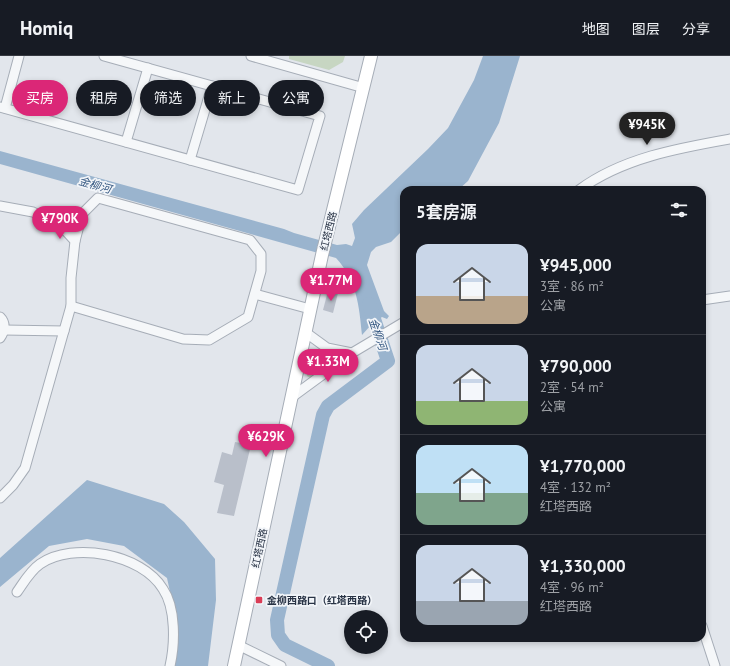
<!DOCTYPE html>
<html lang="zh">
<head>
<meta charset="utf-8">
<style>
	:root { --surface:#171b24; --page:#20242c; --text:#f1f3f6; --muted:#9ea1a6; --line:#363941; --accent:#db2777 }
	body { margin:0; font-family:"PT Sans","Noto Sans SC",sans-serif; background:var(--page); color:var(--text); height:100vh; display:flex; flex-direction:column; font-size:15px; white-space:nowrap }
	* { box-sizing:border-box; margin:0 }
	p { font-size:13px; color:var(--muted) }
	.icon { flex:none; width:22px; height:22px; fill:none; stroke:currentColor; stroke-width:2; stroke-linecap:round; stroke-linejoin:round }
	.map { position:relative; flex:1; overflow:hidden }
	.sheet { position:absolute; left:400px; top:130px; width:306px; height:456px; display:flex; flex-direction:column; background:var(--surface); border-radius:12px; box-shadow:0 2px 6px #0003 }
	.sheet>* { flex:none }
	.hud { position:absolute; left:12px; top:24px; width:328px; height:36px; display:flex; gap:8px }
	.controls { position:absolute; left:344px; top:554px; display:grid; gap:8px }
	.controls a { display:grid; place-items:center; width:44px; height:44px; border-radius:50%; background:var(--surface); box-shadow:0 2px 6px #0003; font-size:20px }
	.price { position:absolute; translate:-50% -34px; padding:0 9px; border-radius:14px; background:var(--accent); color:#fff; font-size:13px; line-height:26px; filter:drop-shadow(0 1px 2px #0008) }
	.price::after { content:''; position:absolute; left:50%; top:24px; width:12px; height:9px; margin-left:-6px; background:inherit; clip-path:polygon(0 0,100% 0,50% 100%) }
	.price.selected { background:#222; color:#fff }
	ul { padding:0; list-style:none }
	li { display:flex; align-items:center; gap:12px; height:100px; padding:0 16px }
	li+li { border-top:1px solid var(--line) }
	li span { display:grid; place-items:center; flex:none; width:112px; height:80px; border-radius:12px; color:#555 }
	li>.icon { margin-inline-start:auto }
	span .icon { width:48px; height:48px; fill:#fffc; stroke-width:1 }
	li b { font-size:17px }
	h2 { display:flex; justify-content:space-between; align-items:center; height:48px; padding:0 16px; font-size:17px }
	.chip { padding:0 14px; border-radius:18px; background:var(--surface); box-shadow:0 2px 6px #0003; font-size:14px; line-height:36px }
	.chip.selected { background:var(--accent); color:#fff }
	header { display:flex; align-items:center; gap:24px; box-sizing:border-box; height:56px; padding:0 20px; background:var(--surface); border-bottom:1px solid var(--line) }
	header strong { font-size:19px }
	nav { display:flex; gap:22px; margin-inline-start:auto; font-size:14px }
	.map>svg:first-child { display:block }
</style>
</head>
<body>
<header>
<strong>Homiq</strong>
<nav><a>地图</a><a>图层</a><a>分享</a></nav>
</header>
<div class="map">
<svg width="730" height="610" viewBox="0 0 730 610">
	<rect width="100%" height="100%" fill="#e2e6ec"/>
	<g fill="#c7d6c2">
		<path d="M 289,0 L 345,0 L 343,6 L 329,14 L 289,3 Z"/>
		<path d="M 319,295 L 336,300 L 336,303 L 312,323 L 307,320 L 312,300 Z"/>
	</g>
	<g fill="#9ab4ce">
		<path d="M 483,0 L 520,0 L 499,67 L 468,125 L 458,134 L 404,134 L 404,173 L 391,186 L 376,191 L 371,196 L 367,209 L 384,255 L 389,260 L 387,263 L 382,261 L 371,269 L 362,279 C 359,249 357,225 336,202 L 0,108 L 0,95 L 284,173 L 294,177 L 337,189 L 346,188 L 352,190 L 355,182 L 352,168 L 364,154 L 428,93 L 448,72 L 474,24 Z"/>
		<path d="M 87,424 L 164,448 L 184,466 L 215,503 L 216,544 L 208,610 L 173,610 L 175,559 L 167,522 L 124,490 L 87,483 L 49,490 L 0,531 L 0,502 Z"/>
	</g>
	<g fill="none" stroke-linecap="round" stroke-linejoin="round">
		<path stroke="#9ab4ce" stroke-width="14" d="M 328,610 L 285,589 L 278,579 L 277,564 L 323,359 L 328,350 L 388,305 L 369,248"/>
	</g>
	<g fill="#b9bfca">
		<path d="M 328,235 L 338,237 L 333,257 L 323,254 Z"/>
		<path d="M 235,386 L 251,389 L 234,460 L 217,457 L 224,429 L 214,426 L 222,396 L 232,399 Z"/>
	</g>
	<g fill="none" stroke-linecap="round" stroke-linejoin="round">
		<defs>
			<g id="street">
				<path d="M 251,0 L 364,32"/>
				<path d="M 0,51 L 298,134 L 320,60 L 104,0"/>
				<path d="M 5,52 L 19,0"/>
				<path d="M 126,86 L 148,12"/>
				<path d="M 190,104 L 212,30"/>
				<path d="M 579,134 C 622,102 679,92 730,83"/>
				<path d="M 0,150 L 33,156 L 63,172 L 75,185 L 71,222 L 71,250 L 25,412 L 13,429 L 0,442"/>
				<path d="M 255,238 L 310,253"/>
				<path d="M 702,244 L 730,240"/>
				<path d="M 71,250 L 183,283 L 209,284 L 248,261 L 261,215 L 261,198 L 250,184 L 98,142 L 82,158 L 75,185"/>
				<path d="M 0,261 C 6,267 5,275 0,282"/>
				<path d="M 4,274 L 64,275"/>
				<path d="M 305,276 L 327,292 L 352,297"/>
				<path d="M 292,341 L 352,297 L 404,266"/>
				<path d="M 17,536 C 24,526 30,515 40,508 C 73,485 142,498 163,533 C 176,552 175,588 170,610"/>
				<path d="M 702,570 L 715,610"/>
				<path d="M 238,589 L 281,610"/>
			</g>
			<path id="secondary" d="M 234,610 L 322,199 L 371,0"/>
		</defs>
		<use href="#street" stroke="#a6adb7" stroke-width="11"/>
		<use href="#secondary" stroke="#a6adb7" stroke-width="14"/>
		<use href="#street" stroke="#f5f7f9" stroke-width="9"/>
		<use href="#secondary" stroke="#fff" stroke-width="12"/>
	</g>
	<rect fill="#da3d56" stroke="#f2f5f9" stroke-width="1.5" x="255" y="540" width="8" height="8" rx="2"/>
	<g text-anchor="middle" stroke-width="3.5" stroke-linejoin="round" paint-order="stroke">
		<g font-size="10" fill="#283345" stroke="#f2f5f9">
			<text transform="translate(328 175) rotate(-76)" y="4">红塔西路</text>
			<text transform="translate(259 492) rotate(-78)" y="4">红塔西路</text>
		</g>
		<g font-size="10" font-weight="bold" fill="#283345" stroke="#f2f5f9" text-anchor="start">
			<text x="267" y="548">金柳西路口（红塔西路）</text>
		</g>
		<g font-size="11" font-style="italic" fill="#2e527d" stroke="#f2f5f9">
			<text transform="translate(95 129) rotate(16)" y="4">金柳河</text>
			<text transform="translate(378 278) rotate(71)" y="4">金柳河</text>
		</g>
	</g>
</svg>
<div class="controls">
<a><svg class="icon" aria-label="locate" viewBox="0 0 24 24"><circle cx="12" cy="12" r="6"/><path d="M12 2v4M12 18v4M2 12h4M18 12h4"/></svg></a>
</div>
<b class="price selected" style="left:647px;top:90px">¥945K</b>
<b class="price" style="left:60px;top:184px">¥790K</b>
<b class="price" style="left:331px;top:246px">¥1.77M</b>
<b class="price" style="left:328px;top:327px">¥1.33M</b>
<b class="price" style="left:266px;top:402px">¥629K</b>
<div class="hud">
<a class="chip selected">买房</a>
<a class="chip">租房</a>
<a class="chip">筛选</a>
<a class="chip">新上</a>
<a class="chip">公寓</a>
</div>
<section class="sheet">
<h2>5套房源<svg class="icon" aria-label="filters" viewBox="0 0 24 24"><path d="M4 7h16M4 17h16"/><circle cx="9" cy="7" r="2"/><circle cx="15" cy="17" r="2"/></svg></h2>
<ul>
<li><span style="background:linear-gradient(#c9d6e8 65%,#b9a48a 0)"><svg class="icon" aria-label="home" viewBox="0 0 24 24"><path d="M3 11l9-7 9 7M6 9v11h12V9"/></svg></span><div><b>¥945,000</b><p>3室 · 86 m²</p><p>公寓</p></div></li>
<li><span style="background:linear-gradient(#c9d6e8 70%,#8fb573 0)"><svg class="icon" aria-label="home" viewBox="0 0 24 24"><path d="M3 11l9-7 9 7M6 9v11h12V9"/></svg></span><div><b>¥790,000</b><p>2室 · 54 m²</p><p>公寓</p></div></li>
<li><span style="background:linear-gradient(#bfe0f5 60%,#7fa58c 0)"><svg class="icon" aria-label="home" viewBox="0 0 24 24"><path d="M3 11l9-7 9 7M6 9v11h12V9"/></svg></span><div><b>¥1,770,000</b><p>4室 · 132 m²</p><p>红塔西路</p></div></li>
<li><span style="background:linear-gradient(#c9d6e8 70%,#9aa5b1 0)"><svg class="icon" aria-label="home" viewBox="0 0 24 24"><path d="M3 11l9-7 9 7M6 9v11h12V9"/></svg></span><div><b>¥1,330,000</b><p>4室 · 96 m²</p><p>红塔西路</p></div></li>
</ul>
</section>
</div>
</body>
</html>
